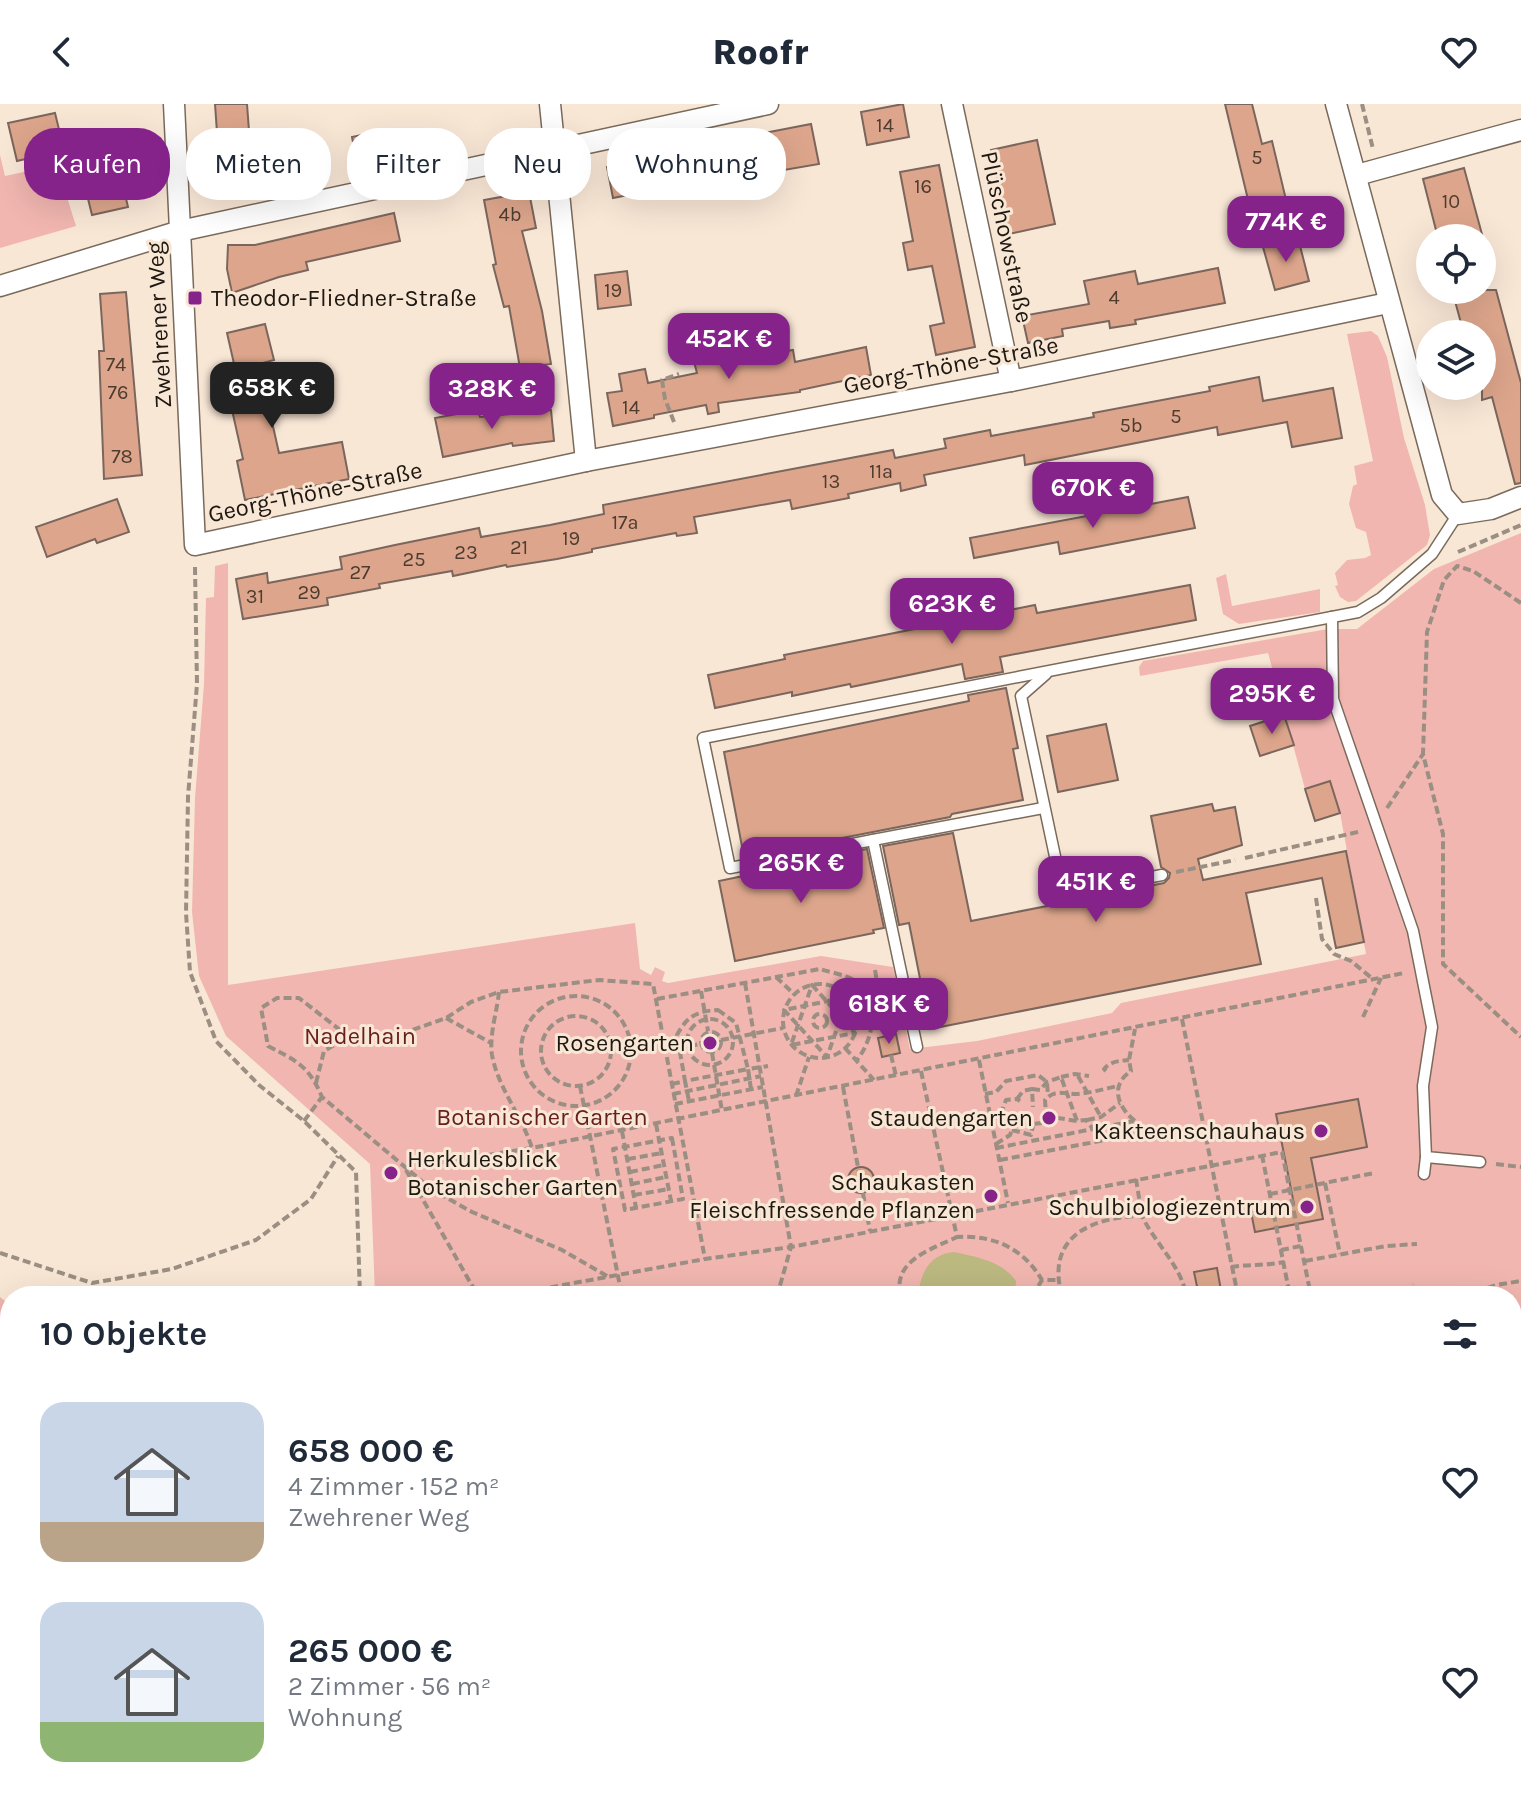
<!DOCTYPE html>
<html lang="de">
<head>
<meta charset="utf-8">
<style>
	:root { --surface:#fff; --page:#f6f6f7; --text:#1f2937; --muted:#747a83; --accent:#86238b }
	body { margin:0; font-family:Karla,sans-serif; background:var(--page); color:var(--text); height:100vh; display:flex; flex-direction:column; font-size:30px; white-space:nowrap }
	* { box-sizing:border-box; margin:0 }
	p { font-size:26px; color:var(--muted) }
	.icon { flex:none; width:44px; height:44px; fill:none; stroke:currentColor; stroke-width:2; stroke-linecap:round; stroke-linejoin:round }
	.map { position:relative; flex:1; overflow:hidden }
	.drawer { position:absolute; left:0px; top:1182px; width:1522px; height:514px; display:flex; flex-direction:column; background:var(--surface); border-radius:32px 32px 0 0; box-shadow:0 8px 32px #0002 }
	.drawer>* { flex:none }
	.top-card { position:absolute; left:24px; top:24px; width:800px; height:72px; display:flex; gap:16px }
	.buttons { position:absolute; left:1416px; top:120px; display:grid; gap:16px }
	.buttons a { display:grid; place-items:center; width:80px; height:80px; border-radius:50%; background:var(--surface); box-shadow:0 8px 32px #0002; font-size:40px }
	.price { position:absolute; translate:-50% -68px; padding:0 18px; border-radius:16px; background:var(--accent); color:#fff; font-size:26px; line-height:52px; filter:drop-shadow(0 2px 4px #0008) }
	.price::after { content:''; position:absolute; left:50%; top:48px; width:24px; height:18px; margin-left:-12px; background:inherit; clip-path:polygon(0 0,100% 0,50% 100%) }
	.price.on { background:#222; color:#fff }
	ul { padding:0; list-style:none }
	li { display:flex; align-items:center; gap:24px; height:200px; padding:0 40px }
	li span { display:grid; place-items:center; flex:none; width:224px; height:160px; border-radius:24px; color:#555 }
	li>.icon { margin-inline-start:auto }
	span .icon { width:96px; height:96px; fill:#fffc; stroke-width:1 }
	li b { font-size:34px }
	h2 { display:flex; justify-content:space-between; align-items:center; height:96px; padding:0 40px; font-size:34px }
	.tag { padding:0 28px; border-radius:32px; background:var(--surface); box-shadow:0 8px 32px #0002; font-size:28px; line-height:72px }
	.tag.on { background:var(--accent); color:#fff }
	header { display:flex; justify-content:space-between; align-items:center; height:104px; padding:0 40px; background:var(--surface); font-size:36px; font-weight:800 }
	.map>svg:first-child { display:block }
</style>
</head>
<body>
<header><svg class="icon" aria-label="back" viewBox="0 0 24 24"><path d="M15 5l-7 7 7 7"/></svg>Roofr<svg class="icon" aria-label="heart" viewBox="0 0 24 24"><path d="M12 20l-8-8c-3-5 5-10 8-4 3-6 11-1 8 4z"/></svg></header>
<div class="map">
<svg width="1521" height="1695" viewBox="0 0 1521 1695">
	<rect width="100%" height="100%" fill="#f9e7d6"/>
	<g fill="#f1b6b0">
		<path d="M 0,51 L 5,72 L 57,61 L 76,122 L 0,144 Z"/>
		<path d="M 1371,227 L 1378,232 L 1387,253 L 1404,334 L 1425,401 L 1430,431 L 1427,441 L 1356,497 L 1348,498 L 1340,493 L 1335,482 L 1338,481 L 1335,469 L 1347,456 L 1365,454 L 1371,451 L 1366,428 L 1356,424 L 1349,400 L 1353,382 L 1357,380 L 1354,362 L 1373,357 L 1347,230 Z"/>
		<path d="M 1521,429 L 1521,1695 L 0,1695 L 0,1193 L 10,1201 L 10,1686 L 1512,1686 L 1512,1192 L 375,1192 L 370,1060 L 226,932 L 199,872 L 192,808 L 195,694 L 204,580 L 206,494 L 214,493 L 215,462 L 228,459 L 228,881 L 635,819 L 640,865 L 651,871 L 655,863 L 665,868 L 662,877 L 668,879 L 821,852 L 893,863 L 910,945 L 977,937 L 1112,909 L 1121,899 L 1366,850 L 1340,709 L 1330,678 L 1305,685 L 1268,549 L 1140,572 L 1139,563 L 1143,557 L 1328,525 L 1357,525 L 1434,465 Z"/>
		<path d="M 1226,470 L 1232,502 L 1320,485 L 1320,508 L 1239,520 L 1223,510 L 1216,474 Z"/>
	</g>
	<path fill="#bbb880" d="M 954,1148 C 977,1153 1002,1157 1016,1177 L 1015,1192 L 979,1192 L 964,1185 L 951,1192 L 918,1192 C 920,1169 930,1150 954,1148 Z"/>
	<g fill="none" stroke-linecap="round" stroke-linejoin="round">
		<g stroke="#bbb880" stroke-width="7">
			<path d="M 1512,1440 L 1521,1440"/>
			<path d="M 0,1541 L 10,1543"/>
			<path d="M 1512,1682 L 1521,1682"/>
			<path d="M 1388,1695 L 1477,1686"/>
		</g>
	</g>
	<g fill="#dda68c" stroke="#7b665d" stroke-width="2">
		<path d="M 215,0 L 247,0 L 251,54 L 219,57 Z"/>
		<path d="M 903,0 L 909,33 L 867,41 L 861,8 Z"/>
		<path d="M 1225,0 L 1252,0 L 1262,40 L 1272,37 L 1287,100 L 1251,108 Z"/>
		<path d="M 55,9 L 64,46 L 17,57 L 8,19 Z"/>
		<path d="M 811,20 L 819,60 L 737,74 L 731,44 L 765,37 L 764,29 Z"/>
		<path d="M 381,27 L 386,53 L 357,59 L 352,33 Z"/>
		<path d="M 1037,36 L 1055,120 L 1009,130 L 991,46 Z"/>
		<path d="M 657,54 L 663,84 L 613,94 L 607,63 Z"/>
		<path d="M 117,57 L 128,103 L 92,111 L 81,66 Z"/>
		<path d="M 939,61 L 975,243 L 936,251 L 930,222 L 944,219 L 932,162 L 908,166 L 903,139 L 913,137 L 900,68 Z"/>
		<path d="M 1464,64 L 1483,134 L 1438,134 L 1423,75 Z"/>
		<path d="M 529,88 L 536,124 L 522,127 L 542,207 L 551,260 L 520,264 L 509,202 L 504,203 L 493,161 L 496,160 L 484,96 Z"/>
		<path d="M 394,109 L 400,137 L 306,158 L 308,166 L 279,173 L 232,189 L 227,165 L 228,141 L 255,141 Z"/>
		<path d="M 1298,134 L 1309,177 L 1275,186 L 1263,143 Z"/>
		<path d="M 1218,164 L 1225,199 L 1135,216 L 1136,220 L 1110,224 L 1109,217 L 1062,225 L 1063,232 L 1028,239 L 1022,212 L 1089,200 L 1084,177 L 1135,167 L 1138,180 Z"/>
		<path d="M 627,167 L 631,201 L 598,205 L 595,171 Z"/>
		<path d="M 1452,186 L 1496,186 L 1521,279 L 1521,379 L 1515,380 L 1492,293 L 1482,296 L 1482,230 L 1464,230 Z"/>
		<path d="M 126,188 L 142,371 L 104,375 L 99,247 L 104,247 L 100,190 Z"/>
		<path d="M 265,220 L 274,256 L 259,260 L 279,349 L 342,338 L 349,375 L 245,396 L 237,357 L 243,355 L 230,297 L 242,295 L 227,229 Z"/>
		<path d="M 710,224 L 714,259 L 793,246 L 795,258 L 866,243 L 871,271 L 800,286 L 800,288 L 718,299 L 719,308 L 708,310 L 706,301 L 654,311 L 654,314 L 613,322 L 607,289 L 622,287 L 619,270 L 645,265 L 648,279 L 697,269 L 686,228 Z"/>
		<path d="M 1259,273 L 1263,297 L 1333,284 L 1342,334 L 1292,343 L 1287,318 L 1218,331 L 1217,323 L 1025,361 L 1024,351 L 924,371 L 926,381 L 901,387 L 900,379 L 848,390 L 849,394 L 792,405 L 790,396 L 694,413 L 697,429 L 677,432 L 676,429 L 592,445 L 592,448 L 557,455 L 507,463 L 506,461 L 453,472 L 452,467 L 379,480 L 380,484 L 327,494 L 328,501 L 243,515 L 236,475 L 267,469 L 268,479 L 342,465 L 340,453 L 395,441 L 479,424 L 481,433 L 550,421 L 604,410 L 603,401 L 893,346 L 895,354 L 946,344 L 944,335 L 990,326 L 991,332 L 1094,313 L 1093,309 L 1210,287 L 1209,283 Z"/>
		<path d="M 478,306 L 480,313 L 551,306 L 554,337 L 513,342 L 512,339 L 443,353 L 435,314 Z"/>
		<path d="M 1188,393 L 1195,424 L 1060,450 L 1058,438 L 974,454 L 970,434 Z"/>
		<path d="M 117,395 L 129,428 L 97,439 L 95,435 L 47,453 L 36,423 Z"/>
		<path d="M 1190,481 L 1196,516 L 1000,553 L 1003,568 L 965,575 L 962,560 L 851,583 L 850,580 L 792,592 L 792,588 L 715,604 L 708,571 L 785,555 L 784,551 L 1035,501 L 1037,509 Z"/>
		<path d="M 1006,584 L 1018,644 L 1013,645 L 1023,696 L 952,710 L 950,713 L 744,753 L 724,648 L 969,597 L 968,591 Z"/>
		<path d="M 1284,611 L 1294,641 L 1260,652 L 1250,622 Z"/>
		<path d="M 1106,620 L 1118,676 L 1058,688 L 1047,632 Z"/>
		<path d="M 1330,677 L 1340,709 L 1315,717 L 1305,685 Z"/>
		<path d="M 1212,700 L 1214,707 L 1235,703 L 1242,741 L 1198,755 L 1203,776 L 1346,747 L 1364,838 L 1336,844 L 1322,774 L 1246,789 L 1261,860 L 930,925 L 909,819 L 899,821 L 883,742 L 953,729 L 971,817 L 1164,779 L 1169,774 L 1170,769 L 1161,763 L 1151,712 Z"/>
		<path d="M 867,745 L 884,824 L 873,826 L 874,829 L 735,857 L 719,777 L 748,771 L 747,769 Z"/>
		<path d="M 896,930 L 900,949 L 882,953 L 878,934 Z"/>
		<path d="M 1358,995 L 1367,1043 L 1311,1054 L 1323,1115 L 1255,1128 L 1251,1108 L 1294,1100 L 1276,1010 Z"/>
		<circle cx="861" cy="1076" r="13"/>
		<path d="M 1217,1164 L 1222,1192 L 1199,1192 L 1194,1168 Z"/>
	</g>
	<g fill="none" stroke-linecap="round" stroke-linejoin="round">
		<defs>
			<g id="service">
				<path d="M 1458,410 L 1432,450 L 1381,494 L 1358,508 L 1332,513 L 1333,595 L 1413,827 L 1432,923 L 1423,982 L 1426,1053 L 1480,1058"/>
				<path d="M 1046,570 L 1021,592 L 1063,790 L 1162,771"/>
				<path d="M 873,736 L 1043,704"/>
				<path d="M 917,943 L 873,736 L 730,764 L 703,634 C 913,594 1122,552 1332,513"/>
				<path d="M 1424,1070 L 1426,1053"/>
			</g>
			<g id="minor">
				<path d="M 174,0 L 195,441 L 586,357 L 1011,277 L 1388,199"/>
				<path d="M 550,0 L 586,357"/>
				<path d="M 952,0 L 1011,277"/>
				<path d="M 1336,0 L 1442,391 L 1458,410 L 1491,405 L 1521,393"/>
				<path d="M 1357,71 L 1521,26"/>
				<path d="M 0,182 L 180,127 L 768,0"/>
			</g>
		</defs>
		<use href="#service" stroke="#7a6a5b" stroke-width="13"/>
		<use href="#minor" stroke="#7a6a5b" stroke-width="23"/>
		<g stroke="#9b8e82" stroke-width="4" stroke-dasharray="8 4" stroke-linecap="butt">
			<path d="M 1362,0 L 1373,45"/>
			<path d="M 674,318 L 665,295 L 662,276 L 679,270"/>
			<path d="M 1458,448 L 1521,421"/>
			<path d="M 195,463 L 197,580 L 188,693 L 186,809 L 190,868 L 216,937 L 259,981 L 304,1017 L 356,1068 L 360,1192"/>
			<path d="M 1521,499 L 1473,467 L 1457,462 L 1444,476 L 1427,528 L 1423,650 L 1443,730 L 1443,860 L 1521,933"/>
			<path d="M 1387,704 L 1423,650"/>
			<path d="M 1245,754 L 1362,727"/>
			<path d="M 1176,768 L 1235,756"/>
			<path d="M 1316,794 L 1322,835 L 1334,850 L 1351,857 L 1374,876"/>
			<path d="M 875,866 L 882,906"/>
			<path d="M 776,873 L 794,890"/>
			<path d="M 745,879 L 791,1143 L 777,1192"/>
			<circle cx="820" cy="917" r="37"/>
			<path d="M 812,881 L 855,929 L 791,941 Z"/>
			<path d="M 701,887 L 708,927"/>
			<path d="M 499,888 C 497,908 489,931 492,951 C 498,984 522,1012 532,1044"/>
			<circle cx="576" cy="947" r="55"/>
			<path d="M 848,893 L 827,953 L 784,906 Z"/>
			<path d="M 657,895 L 820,865 C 829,868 841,870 850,874 C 882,891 875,933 857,956"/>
			<path d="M 718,906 L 736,919 L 748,965 L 685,977 L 677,931 C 687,912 697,907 718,906 Z"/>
			<circle cx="820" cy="917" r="7"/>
			<path d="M 856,910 L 882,906 L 888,932"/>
			<circle cx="576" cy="947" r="35"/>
			<path d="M 1363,913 L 1381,874"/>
			<path d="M 446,914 L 491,939"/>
			<path d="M 1182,915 L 1238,1192"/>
			<circle cx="710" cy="938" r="23"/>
			<circle cx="711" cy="938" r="10"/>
			<path d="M 721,936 L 783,924"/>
			<path d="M 845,944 L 874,976"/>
			<path d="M 666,947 L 700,940"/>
			<path d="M 712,949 L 722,1007"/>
			<path d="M 891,951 L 896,972"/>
			<path d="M 979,956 L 1008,1099"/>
			<path d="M 921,967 L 957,1133 C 994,1131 1023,1144 1042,1176 L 1057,1176"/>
			<path d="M 1106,967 L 1104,965 C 1111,957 1119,957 1129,956"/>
			<path d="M 1078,972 L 1101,1013"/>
			<path d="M 1061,973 L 1075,970 L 1089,972"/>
			<path d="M 316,979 L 324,947 L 349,933"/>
			<path d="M 672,980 L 685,977 L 689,997"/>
			<path d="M 580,982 L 622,1192"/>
			<path d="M 843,983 L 870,1127"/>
			<path d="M 751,985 L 748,965 L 768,962"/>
			<path d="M 1032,985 L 1040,986 L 1047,978 L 1061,973 L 1077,1017"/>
			<path d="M 673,990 L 761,972"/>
			<path d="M 985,990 L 996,988 L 1006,977 L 1038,971 L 1047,978 L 1048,992"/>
			<path d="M 796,992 L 809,953"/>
			<path d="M 1017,995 L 1023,987 L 1032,985 L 1033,1003"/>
			<path d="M 675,1000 L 763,983"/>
			<path d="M 1045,1012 L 1077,1017 L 1086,1016 L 1093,1025"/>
			<path d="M 1087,1016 L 1101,1013 L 1120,999"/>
			<path d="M 304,1017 L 322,993"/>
			<path d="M 991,1018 L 1002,1007 L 1006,996 L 1017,995 L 1020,997"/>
			<path d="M 656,1020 L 671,1097"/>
			<path d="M 1012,1026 L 1031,1031 L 1033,1022"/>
			<path d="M 622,1027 L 636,1104"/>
			<path d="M 672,1034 L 683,1095 L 625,1106 L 613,1045 Z"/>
			<path d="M 996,1040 L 1010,1031 L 1013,1022 L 1042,1019 L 1046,1010 L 1045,996 C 1055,985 1063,990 1076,990 C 1090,989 1104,985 1118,982"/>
			<path d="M 996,1044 L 1134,1017"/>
			<path d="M 1262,1051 L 1290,1192"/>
			<path d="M 628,1055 L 662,1049"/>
			<path d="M 1000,1056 L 1137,1030 L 1140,1027 L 1139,1020 C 1120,1007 1107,983 1131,967 L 1129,956 L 1135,925"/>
			<path d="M 1496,1060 L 1521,1063"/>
			<path d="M 405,1064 L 532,1044 L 1404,869"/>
			<path d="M 406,1066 L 478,1192"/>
			<path d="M 630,1068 L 664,1061"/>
			<path d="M 1136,1075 L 1142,1112"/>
			<path d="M 1325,1079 L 1340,1150"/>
			<path d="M 632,1080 L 666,1073"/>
			<path d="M 1270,1090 L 1374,1069"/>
			<path d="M 634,1091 L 669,1085"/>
			<path d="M 1260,1112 L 1274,1110"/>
			<path d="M 1281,1146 L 1301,1142"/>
			<path d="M 0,1149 L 92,1179 L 172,1165 L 256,1136 L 311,1095 L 338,1052"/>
			<path d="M 1305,1157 L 1386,1142 L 1417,1140"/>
			<path d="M 1231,1163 C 1249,1160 1265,1162 1284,1158"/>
			<path d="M 607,1172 L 562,1146 L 472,1108 L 431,1085 L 322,993 C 309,962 297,957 268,942 L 261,904 L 277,894 L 299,894 L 349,933 L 390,934 L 446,914 L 471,898 L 499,888 L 599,876 L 653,880 L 705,1155"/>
			<path d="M 503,1192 L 705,1155 L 791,1143 L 1282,1048 L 1311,1192"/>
			<path d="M 901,1192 C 891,1157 932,1145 957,1133"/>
			<path d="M 1032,1192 L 1042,1176"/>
			<path d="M 1062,1192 C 1045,1132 1092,1113 1142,1112 C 1154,1138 1183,1164 1186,1192"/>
			<path d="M 1410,1192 L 1413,1180"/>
			<path d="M 1465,1192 L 1496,1181 L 1521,1177"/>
			<path d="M 1512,1257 L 1521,1254"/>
			<path d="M 1512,1269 L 1521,1268"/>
			<path d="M 0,1299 L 10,1307"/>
			<path d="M 1512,1352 L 1521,1351"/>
			<path d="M 1512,1390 L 1521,1383"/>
			<path d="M 1512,1408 L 1521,1406"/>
			<path d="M 0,1475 L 10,1477"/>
			<path d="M 1512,1548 L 1521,1546"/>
			<path d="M 0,1560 L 10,1564"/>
			<path d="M 1054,1686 L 1062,1695"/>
			<path d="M 343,1695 L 348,1686"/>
			<path d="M 593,1695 L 605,1686"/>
			<path d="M 1518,1695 L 1521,1695"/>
		</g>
		<use href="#service" stroke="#fff" stroke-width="10"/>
		<use href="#minor" stroke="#fff" stroke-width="20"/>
	</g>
	<g fill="#86238b" stroke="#f9e7d6" stroke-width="3">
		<rect x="187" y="186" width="16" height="16" rx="4"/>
		<circle cx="710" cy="939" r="8"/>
		<circle cx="1049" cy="1014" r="8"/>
		<circle cx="1321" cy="1027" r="8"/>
		<circle cx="391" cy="1069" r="8"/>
		<circle cx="991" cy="1092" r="8"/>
		<circle cx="1307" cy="1103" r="8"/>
	</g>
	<g text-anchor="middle" stroke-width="6" stroke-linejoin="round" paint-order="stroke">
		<g font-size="20" fill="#4e3c30">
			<text x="885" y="28">14</text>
			<text x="1257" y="60">5</text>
			<text x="923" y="89">16</text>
			<text x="1451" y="104">10</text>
			<text x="510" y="117">4b</text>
			<text x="613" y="193">19</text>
			<text x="1114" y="200">4</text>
			<text x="116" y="267">74</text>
			<text x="118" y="295">76</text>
			<text x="631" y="310">14</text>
			<text x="1176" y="319">5</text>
			<text x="1131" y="328">5b</text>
			<text x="122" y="359">78</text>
			<text x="881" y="374">11a</text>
			<text x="831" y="384">13</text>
			<text x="625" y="425">17a</text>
			<text x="571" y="441">19</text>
			<text x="519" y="450">21</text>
			<text x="466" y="455">23</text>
			<text x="414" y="462">25</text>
			<text x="360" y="475">27</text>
			<text x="309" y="495">29</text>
			<text x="255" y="499">31</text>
		</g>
		<g font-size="24" fill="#1e1812" stroke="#f9e7d6">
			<text transform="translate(1007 133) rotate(78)" y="8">Plüschowstraße</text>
			<text transform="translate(159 221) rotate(-93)" y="8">Zwehrener Weg</text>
			<text transform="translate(951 261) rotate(-11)" y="8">Georg-Thöne-Straße</text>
			<text transform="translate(315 388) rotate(-12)" y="8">Georg-Thöne-Straße</text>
		</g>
		<g font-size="24" fill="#1e1812" stroke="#f9e7d6" text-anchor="end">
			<text x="211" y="202" text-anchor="start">Theodor-Fliedner-Straße</text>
			<text x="694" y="947">Rosengarten</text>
			<text x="1033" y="1022">Staudengarten</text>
			<text x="1305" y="1035">Kakteenschauhaus</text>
			<text x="407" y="1063" text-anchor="start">Herkulesblick<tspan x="407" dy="28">Botanischer Garten</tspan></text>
			<text x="975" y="1086">Schaukasten<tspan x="975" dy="28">Fleischfressende Pflanzen</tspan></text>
			<text x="1291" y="1111">Schulbiologiezentrum</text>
		</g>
		<g font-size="24" fill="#671e1c" stroke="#f9e7d6">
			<text x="360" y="940">Nadelhain</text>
			<text x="542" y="1021">Botanischer Garten</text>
		</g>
	</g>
</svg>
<div class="buttons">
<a><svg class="icon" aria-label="locate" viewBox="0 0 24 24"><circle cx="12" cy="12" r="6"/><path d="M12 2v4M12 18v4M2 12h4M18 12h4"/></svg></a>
<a><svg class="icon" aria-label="layers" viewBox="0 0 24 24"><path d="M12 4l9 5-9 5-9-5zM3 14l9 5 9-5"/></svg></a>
</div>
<b class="price" style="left:1286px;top:160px">774K €</b>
<b class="price" style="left:729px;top:277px">452K €</b>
<b class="price on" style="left:272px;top:326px">658K €</b>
<b class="price" style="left:492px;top:327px">328K €</b>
<b class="price" style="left:1093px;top:426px">670K €</b>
<b class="price" style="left:952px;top:542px">623K €</b>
<b class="price" style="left:1272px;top:632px">295K €</b>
<b class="price" style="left:801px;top:801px">265K €</b>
<b class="price" style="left:1096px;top:820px">451K €</b>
<b class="price" style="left:889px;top:942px">618K €</b>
<div class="top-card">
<a class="tag on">Kaufen</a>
<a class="tag">Mieten</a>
<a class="tag">Filter</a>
<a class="tag">Neu</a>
<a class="tag">Wohnung</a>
</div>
<section class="drawer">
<h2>10 Objekte<svg class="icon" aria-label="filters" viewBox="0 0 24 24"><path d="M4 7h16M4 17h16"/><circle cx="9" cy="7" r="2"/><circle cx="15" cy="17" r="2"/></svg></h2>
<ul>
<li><span style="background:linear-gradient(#c9d6e8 75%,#b9a48a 0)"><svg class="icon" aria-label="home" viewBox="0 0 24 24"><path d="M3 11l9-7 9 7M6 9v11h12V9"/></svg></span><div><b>658 000 €</b><p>4 Zimmer · 152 m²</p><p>Zwehrener Weg</p></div><svg class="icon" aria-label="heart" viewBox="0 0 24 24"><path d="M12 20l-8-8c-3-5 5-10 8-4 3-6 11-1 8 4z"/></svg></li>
<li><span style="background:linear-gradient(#c9d6e8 75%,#8fb573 0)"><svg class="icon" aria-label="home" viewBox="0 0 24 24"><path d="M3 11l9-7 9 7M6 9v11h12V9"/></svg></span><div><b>265 000 €</b><p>2 Zimmer · 56 m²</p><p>Wohnung</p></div><svg class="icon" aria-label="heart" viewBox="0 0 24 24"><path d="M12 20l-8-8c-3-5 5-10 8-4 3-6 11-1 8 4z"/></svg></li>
</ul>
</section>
</div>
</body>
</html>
